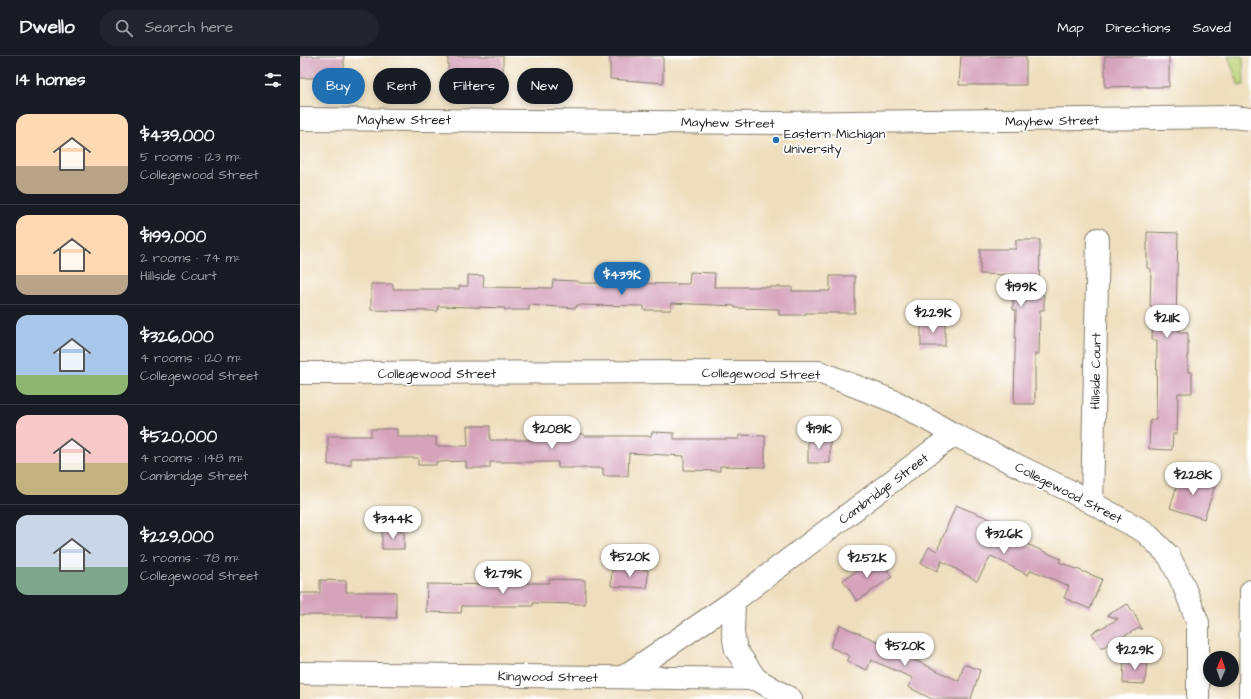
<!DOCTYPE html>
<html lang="en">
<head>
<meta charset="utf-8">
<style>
	:root { --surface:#171b24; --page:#20242c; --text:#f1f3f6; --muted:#9ea1a6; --line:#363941; --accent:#1f6fb2 }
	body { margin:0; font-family:"Architects Daughter",sans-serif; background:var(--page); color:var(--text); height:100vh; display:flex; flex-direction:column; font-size:15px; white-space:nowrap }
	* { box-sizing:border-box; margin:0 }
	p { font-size:13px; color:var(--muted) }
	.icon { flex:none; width:22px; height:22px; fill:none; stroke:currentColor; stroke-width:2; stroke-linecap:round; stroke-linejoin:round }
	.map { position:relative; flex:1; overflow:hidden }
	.sheet { display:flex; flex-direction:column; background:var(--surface); width:300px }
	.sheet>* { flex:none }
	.banner { position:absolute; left:12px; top:12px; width:380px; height:36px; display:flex; gap:8px }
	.needle { width:26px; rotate:2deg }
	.buttons { position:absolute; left:903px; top:595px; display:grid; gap:8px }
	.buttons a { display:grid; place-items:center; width:36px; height:36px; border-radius:50%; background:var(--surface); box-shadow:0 2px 6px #0003; font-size:20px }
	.price { position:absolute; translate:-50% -34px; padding:0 9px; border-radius:14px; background:#fff; color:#222; font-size:13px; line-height:26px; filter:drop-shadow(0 1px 2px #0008) }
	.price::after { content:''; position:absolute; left:50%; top:24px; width:12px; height:9px; margin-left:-6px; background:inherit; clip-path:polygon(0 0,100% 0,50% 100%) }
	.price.current { background:var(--accent); color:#fff }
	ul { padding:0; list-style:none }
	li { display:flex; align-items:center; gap:12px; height:100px; padding:0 16px }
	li+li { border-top:1px solid var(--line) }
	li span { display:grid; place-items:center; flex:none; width:112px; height:80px; border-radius:12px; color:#555 }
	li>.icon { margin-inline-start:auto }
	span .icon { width:48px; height:48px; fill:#fffc; stroke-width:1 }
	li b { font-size:17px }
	h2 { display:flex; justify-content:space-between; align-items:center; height:48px; padding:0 16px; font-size:17px }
	.chip { padding:0 14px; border-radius:18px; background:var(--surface); box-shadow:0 2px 6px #0003; font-size:14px; line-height:36px }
	.chip.current { background:var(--accent); color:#fff }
	header { display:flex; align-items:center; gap:24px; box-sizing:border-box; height:56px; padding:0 20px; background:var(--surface); border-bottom:1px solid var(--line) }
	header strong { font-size:19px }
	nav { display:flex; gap:22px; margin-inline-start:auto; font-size:14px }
	.search { width:280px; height:36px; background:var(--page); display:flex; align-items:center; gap:10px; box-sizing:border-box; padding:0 14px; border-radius:22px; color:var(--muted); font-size:15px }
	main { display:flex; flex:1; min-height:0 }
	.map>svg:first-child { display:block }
</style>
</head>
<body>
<header>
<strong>Dwello</strong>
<div class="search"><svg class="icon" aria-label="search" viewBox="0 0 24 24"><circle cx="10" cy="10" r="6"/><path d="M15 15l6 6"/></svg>Search here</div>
<nav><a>Map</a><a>Directions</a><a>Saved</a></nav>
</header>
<main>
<section class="sheet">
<h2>14 homes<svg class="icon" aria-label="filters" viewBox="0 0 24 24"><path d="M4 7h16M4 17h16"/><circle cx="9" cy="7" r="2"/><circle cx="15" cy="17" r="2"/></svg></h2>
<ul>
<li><span style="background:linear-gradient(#ffd9b3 65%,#b9a48a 0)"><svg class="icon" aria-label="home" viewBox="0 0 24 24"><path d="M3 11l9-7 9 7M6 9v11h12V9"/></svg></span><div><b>$439,000</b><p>5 rooms · 123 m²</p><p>Collegewood Street</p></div></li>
<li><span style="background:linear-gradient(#ffd9b3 75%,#b9a48a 0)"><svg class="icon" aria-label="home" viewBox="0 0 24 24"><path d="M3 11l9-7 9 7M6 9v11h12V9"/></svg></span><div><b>$199,000</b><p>2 rooms · 74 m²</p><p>Hillside Court</p></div></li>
<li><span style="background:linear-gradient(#a9c7e8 75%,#8fb573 0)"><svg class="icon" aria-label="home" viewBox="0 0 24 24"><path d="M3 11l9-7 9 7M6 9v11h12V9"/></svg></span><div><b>$326,000</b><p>4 rooms · 120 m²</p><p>Collegewood Street</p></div></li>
<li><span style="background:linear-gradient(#f6c9c9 60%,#c2b280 0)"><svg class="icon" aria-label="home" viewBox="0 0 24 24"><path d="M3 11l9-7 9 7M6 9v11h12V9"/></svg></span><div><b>$520,000</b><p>4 rooms · 148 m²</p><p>Cambridge Street</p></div></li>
<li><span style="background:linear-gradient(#c9d6e8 65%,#7fa58c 0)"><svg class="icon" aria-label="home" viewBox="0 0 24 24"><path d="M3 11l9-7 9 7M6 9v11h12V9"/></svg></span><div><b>$229,000</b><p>2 rooms · 78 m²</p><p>Collegewood Street</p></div></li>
</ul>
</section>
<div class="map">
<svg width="951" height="643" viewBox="0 0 951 643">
	<rect width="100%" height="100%" fill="#fff"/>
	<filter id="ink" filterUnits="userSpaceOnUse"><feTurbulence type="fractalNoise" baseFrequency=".025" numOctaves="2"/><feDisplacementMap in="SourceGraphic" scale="8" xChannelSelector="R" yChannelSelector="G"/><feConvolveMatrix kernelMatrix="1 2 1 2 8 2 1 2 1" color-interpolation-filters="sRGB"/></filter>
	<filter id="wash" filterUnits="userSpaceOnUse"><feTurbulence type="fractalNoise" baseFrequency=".012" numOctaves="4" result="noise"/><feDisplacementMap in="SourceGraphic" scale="16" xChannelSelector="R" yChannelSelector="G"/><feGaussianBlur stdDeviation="0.9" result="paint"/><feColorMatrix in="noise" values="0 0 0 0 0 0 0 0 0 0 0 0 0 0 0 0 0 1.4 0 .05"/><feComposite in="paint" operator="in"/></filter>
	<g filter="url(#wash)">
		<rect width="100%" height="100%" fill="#eedebd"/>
		<path fill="#bcd378" stroke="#6c784a" d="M 928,0 L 943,0 L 944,29 L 939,30 Z"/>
		<g id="blocks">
			<g fill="#d5a4bb">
				<rect x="0" y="0" width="44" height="22"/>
				<path d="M 148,0 L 203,0 L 203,24 L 148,23 Z"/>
				<path d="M 310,0 L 363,0 L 363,27 L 310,23 Z"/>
				<path d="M 661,0 L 726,0 L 726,29 L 659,29 Z"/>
				<path d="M 805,0 L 869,0 L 869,31 L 847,31 L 847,30 L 805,31 Z"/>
				<path d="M 847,176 L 878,177 L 876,268 L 879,268 L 879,277 L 888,277 L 888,316 L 892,316 L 892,337 L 878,337 L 877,378 L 873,378 L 872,394 L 849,393 L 850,364 L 856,364 L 857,284 L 852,284 L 853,251 L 850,251 L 851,213 L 847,212 Z"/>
				<path d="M 716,184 L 740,184 L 739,238 L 744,239 L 744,254 L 740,254 L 739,298 L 735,298 L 735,348 L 714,348 L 716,254 L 713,254 L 713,219 L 680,218 L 680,193 L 716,193 Z"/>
				<path d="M 390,216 L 415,217 L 414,231 L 492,231 L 492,235 L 530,235 L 530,220 L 555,220 L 555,257 L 505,257 L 505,259 L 479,259 L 479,253 L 435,252 L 435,250 L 371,247 L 371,254 L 344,254 L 344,250 L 277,249 L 276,252 L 229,249 L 229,254 L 205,254 L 205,252 L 138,250 L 138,255 L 71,254 L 71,228 L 93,228 L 93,233 L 159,233 L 159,230 L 168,230 L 168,219 L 184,220 L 183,231 L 252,232 L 253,224 L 278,225 L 278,227 L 389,228 Z"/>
				<rect x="621" y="267" width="24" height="23"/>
				<path d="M 167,370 L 190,370 L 190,384 L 259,384 L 259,377 L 284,378 L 284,380 L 351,380 L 352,376 L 374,377 L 374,383 L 439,383 L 439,379 L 465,380 L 465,411 L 420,410 L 420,415 L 384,414 L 384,400 L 329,397 L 328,420 L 303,420 L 303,412 L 258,412 L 258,406 L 190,406 L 190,412 L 166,412 L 166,405 L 136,406 L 136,409 L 118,409 L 118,402 L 51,402 L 51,409 L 28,409 L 28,380 L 71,380 L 71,373 L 97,373 L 97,381 L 136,381 L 136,390 L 168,390 Z"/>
				<rect x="508" y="382" width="22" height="25"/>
				<path d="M 887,418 L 916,427 L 904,463 L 870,452 L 877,429 L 882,431 Z"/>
				<path d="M 656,449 L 700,467 L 700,466 L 724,478 L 720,485 L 761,503 L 759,506 L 802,523 L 790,553 L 764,542 L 769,530 L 731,514 L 728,519 L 691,500 L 677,525 L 642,505 L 637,515 L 621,507 L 629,491 L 637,495 Z"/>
				<path d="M 82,474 L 104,475 L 104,493 L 82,493 Z"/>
				<path d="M 578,501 L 592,521 L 557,545 L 543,524 Z"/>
				<path d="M 312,512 L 348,514 L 347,532 L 311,530 Z"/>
				<path d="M 249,523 L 285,524 L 285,548 L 233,547 L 233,550 L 162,550 L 161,557 L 126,556 L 127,528 L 213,529 L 213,527 L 249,527 Z"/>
				<path d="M 20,524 L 46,525 L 46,536 L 96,536 L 96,562 L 62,561 L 62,559 L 0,559 L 0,537 L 20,537 Z"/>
				<path d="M 828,548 L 832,555 L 833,555 L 842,573 L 839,572 L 801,592 L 792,577 L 818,563 L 807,559 Z"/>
				<path d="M 540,569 L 579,586 L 579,587 L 659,625 L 664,608 L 680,614 L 671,643 L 632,643 L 608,631 L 613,622 L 571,604 L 567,614 L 547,605 L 550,600 L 530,591 Z"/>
				<path d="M 824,602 L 847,603 L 845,628 L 823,627 Z"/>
			</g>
		</g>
	</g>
	<g filter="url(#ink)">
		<use href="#blocks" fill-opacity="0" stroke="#857d6c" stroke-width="1"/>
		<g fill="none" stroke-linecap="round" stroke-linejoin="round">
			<defs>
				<g id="minor">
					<path d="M 0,63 L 480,67 L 933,61 L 951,63"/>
					<path d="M 0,317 L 519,316 L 596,346 L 655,379 L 770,435 L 845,476 L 869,500 L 883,528 L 898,567 L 898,643"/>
					<path d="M 792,447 L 798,183"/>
					<path d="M 434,545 L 433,577 L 436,594 L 456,623"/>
					<path d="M 0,617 L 456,623 L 491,643"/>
					<path d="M 323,621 L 434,545 L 633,394 L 655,379"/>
				</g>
				<path id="tertiary" d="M 950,643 L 951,535"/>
			</defs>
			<use href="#minor" stroke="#857d6c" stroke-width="24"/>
			<use href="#tertiary" stroke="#857d6c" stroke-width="24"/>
			<use href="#minor" stroke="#fff" stroke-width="22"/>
			<use href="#tertiary" stroke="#fff" stroke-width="22"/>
		</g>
	</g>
	<circle fill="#1f6fb2" stroke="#fff" stroke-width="1.5" cx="476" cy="84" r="4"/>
	<g text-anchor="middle" stroke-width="3.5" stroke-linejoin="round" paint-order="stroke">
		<g font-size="13" fill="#1c1c1c" stroke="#fff">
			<text x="104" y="68">Mayhew Street</text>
			<text transform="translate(752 64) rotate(-1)" y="5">Mayhew Street</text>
			<text transform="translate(428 66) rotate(1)" y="5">Mayhew Street</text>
			<text transform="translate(795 315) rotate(-89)" y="5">Hillside Court</text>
			<text x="137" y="322">Collegewood Street</text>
			<text transform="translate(461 317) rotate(1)" y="5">Collegewood Street</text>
			<text transform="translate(583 432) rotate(-37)" y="5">Cambridge Street</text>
			<text transform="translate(769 436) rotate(27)" y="5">Collegewood Street</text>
			<text transform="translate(248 620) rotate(1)" y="5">Kingwood Street</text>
		</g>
		<g font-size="13" fill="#1c1c1c" stroke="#fff" text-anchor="start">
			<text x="484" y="82">Eastern Michigan<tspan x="484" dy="15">University</tspan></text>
		</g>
	</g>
</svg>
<div class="buttons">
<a><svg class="needle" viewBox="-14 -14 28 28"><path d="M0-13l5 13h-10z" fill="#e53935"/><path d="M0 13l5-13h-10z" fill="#9ea1a6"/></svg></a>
</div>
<b class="price current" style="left:322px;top:240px">$439K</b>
<b class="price" style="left:721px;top:252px">$199K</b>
<b class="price" style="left:633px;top:278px">$229K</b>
<b class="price" style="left:867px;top:283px">$211K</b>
<b class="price" style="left:252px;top:394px">$208K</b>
<b class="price" style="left:519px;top:394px">$191K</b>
<b class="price" style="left:893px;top:440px">$228K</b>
<b class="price" style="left:93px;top:484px">$344K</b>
<b class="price" style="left:704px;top:499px">$326K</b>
<b class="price" style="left:330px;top:522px">$520K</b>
<b class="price" style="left:567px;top:523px">$252K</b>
<b class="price" style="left:203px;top:539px">$279K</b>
<b class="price" style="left:605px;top:611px">$520K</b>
<b class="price" style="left:835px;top:615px">$229K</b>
<div class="banner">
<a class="chip current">Buy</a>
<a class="chip">Rent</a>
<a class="chip">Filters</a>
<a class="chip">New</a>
</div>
</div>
</main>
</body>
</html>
